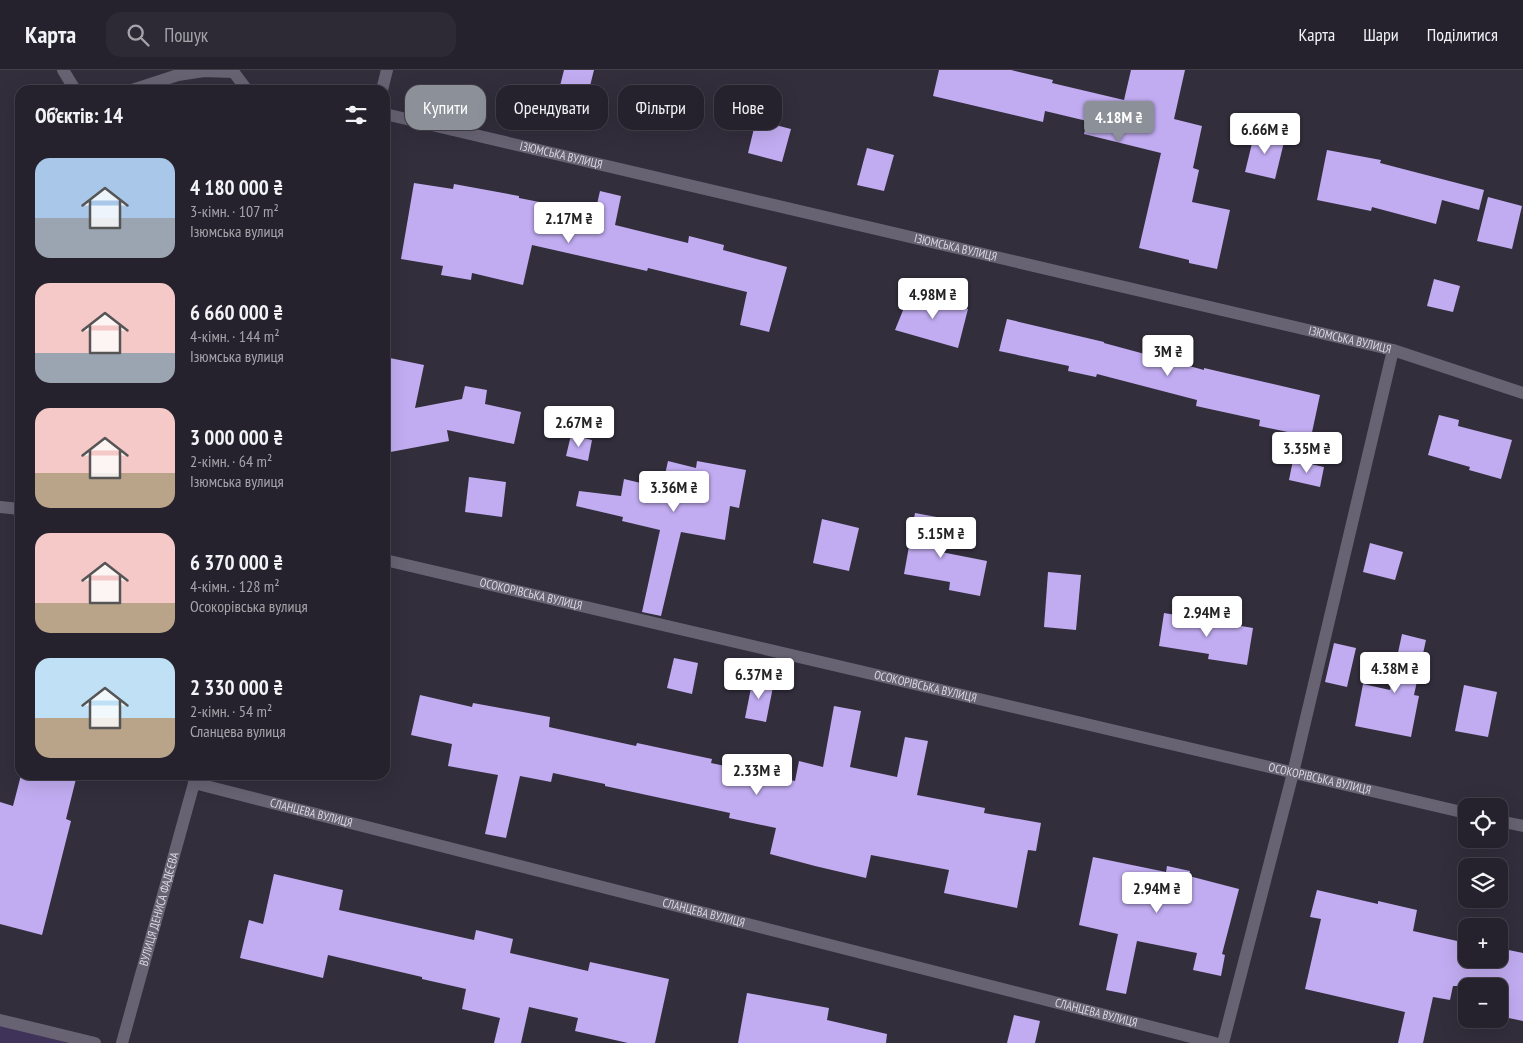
<!DOCTYPE html>
<html lang="uk">
<head>
<meta charset="utf-8">
<style>
	:root { --surface:#26222d; --page:#2e2a35; --text:#f1f3f6; --muted:#a4a4aa; --line:#423f49; --accent:#8c9099 }
	body { margin:0; font-family:"PT Sans Narrow",sans-serif; background:var(--page); color:var(--text); height:100vh; display:flex; flex-direction:column; font-size:19px; white-space:nowrap }
	* { box-sizing:border-box; margin:0 }
	p { font-size:16px; color:var(--muted) }
	.icon { flex:none; width:28px; height:28px; fill:none; stroke:currentColor; stroke-width:2; stroke-linecap:round; stroke-linejoin:round }
	.map { position:relative; flex:1; overflow:hidden }
	.panel { position:absolute; left:15px; top:15px; width:375px; height:695px; display:flex; flex-direction:column; background:var(--surface); border-radius:15px; box-shadow:0 5px 20px #0002,0 0 0 1px var(--line) }
	.panel>* { flex:none }
	.hud { position:absolute; left:405px; top:15px; width:475px; height:45px; display:flex; gap:10px }
	.fabs { position:absolute; left:1458px; top:728px; display:grid; gap:10px }
	.fabs a { display:grid; place-items:center; width:50px; height:50px; border-radius:10px; background:var(--surface); box-shadow:0 5px 20px #0002,0 0 0 1px var(--line); font-size:25px }
	.price { position:absolute; translate:-50% -42px; padding:0 11px; border-radius:5px; background:#fff; color:#222; font-size:16px; line-height:32px; filter:drop-shadow(0 1px 2px #0008) }
	.price::after { content:''; position:absolute; left:50%; top:30px; width:15px; height:11px; margin-left:-8px; background:inherit; clip-path:polygon(0 0,100% 0,50% 100%) }
	.price.selected { background:var(--accent); color:#fff }
	ul { padding:0; list-style:none }
	li { display:flex; align-items:center; gap:15px; height:125px; padding:0 20px }
	li span { display:grid; place-items:center; flex:none; width:140px; height:100px; border-radius:15px; color:#555 }
	li>.icon { margin-inline-start:auto }
	span .icon { width:60px; height:60px; fill:#fffc; stroke-width:1 }
	li b { font-size:21px }
	h2 { display:flex; justify-content:space-between; align-items:center; height:60px; padding:0 20px; font-size:21px }
	.tag { padding:0 18px; border-radius:15px; background:var(--surface); box-shadow:0 5px 20px #0002,0 0 0 1px var(--line); font-size:18px; line-height:45px }
	.tag.selected { background:var(--accent); color:#fff }
	header { display:flex; align-items:center; gap:30px; box-sizing:border-box; height:70px; padding:0 25px; background:var(--surface); border-bottom:1px solid var(--line) }
	header strong { font-size:24px }
	nav { display:flex; gap:28px; margin-inline-start:auto; font-size:18px }
	.search { width:350px; height:45px; background:var(--page); display:flex; align-items:center; gap:12px; box-sizing:border-box; padding:0 18px; border-radius:15px; color:var(--muted); font-size:19px }
	.map>svg:first-child { display:block }
</style>
</head>
<body>
<header>
<strong>Карта</strong>
<div class="search"><svg class="icon" aria-label="search" viewBox="0 0 24 24"><circle cx="10" cy="10" r="6"/><path d="M15 15l6 6"/></svg>Пошук</div>
<nav><a>Карта</a><a>Шари</a><a>Поділитися</a></nav>
</header>
<div class="map">
<svg width="1523" height="973" viewBox="0 0 1523 973">
	<rect width="100%" height="100%" fill="#322e3c"/>
	<path fill="#3f3359" d="M 0,950 L 95,973 L 0,973 Z"/>
	<g fill="#c1acf1">
		<path d="M 564,0 L 594,0 L 585,36 L 557,28 Z"/>
		<path d="M 939,0 L 1011,0 L 1053,10 L 1052,13 L 1124,30 L 1131,0 L 1185,0 L 1174,49 L 1202,56 L 1193,98 L 1199,100 L 1192,132 L 1230,140 L 1217,199 L 1189,193 L 1189,190 L 1139,178 L 1161,83 L 1084,64 L 1087,51 L 1045,41 L 1043,52 L 933,26 Z"/>
		<path d="M 756,50 L 791,59 L 782,92 L 748,83 Z"/>
		<path d="M 1255,61 L 1285,68 L 1275,109 L 1245,102 Z"/>
		<path d="M 867,78 L 894,85 L 884,121 L 857,115 Z"/>
		<path d="M 1327,80 L 1381,90 L 1380,93 L 1484,120 L 1479,140 L 1442,130 L 1436,154 L 1372,137 L 1371,141 L 1317,130 Z"/>
		<path d="M 414,113 L 453,119 L 454,114 L 519,126 L 519,128 L 595,143 L 600,121 L 621,126 L 615,155 L 688,173 L 689,166 L 724,175 L 723,180 L 787,197 L 769,262 L 740,255 L 747,222 L 648,198 L 647,201 L 532,175 L 523,215 L 472,203 L 471,210 L 441,205 L 443,196 L 401,189 Z"/>
		<path d="M 1488,127 L 1522,136 L 1512,179 L 1477,171 Z"/>
		<path d="M 1434,209 L 1460,216 L 1453,242 L 1427,236 Z"/>
		<path d="M 910,223 L 968,239 L 958,278 L 895,260 Z"/>
		<path d="M 1007,249 L 1104,272 L 1104,273 L 1204,300 L 1204,298 L 1320,325 L 1311,367 L 1259,356 L 1260,350 L 1196,336 L 1197,330 L 1097,304 L 1096,307 L 1068,301 L 1069,296 L 999,281 Z"/>
		<path d="M 385,287 L 424,295 L 415,338 L 462,329 L 465,316 L 487,320 L 485,334 L 521,342 L 514,374 L 447,360 L 449,371 L 385,383 Z"/>
		<path d="M 1439,345 L 1459,350 L 1458,356 L 1512,370 L 1501,409 L 1469,400 L 1470,397 L 1428,385 Z"/>
		<path d="M 571,365 L 592,370 L 588,391 L 566,386 Z"/>
		<path d="M 1293,390 L 1324,397 L 1320,417 L 1289,410 Z"/>
		<path d="M 668,391 L 696,398 L 697,391 L 746,400 L 739,438 L 730,436 L 725,470 L 681,462 L 661,546 L 642,542 L 660,460 L 622,451 L 623,447 L 576,436 L 579,421 L 621,426 L 624,409 L 662,418 Z"/>
		<path d="M 469,407 L 506,412 L 502,447 L 465,442 Z"/>
		<path d="M 915,443 L 942,448 L 936,481 L 987,491 L 980,526 L 949,520 L 950,512 L 904,504 Z"/>
		<path d="M 822,449 L 859,458 L 849,501 L 813,493 Z"/>
		<path d="M 1370,473 L 1403,482 L 1395,510 L 1363,502 Z"/>
		<path d="M 1048,502 L 1081,505 L 1076,560 L 1044,557 Z"/>
		<path d="M 1164,543 L 1253,558 L 1247,595 L 1208,589 L 1209,584 L 1159,576 Z"/>
		<path d="M 1402,564 L 1426,570 L 1414,625 L 1419,626 L 1411,667 L 1355,656 L 1363,614 L 1390,620 Z"/>
		<path d="M 1334,573 L 1356,578 L 1347,617 L 1325,612 Z"/>
		<path d="M 674,588 L 698,593 L 692,624 L 667,618 Z"/>
		<path d="M 753,608 L 774,612 L 766,652 L 745,648 Z"/>
		<path d="M 1464,615 L 1497,622 L 1488,667 L 1455,661 Z"/>
		<path d="M 420,625 L 472,637 L 473,633 L 550,647 L 549,657 L 636,676 L 637,673 L 712,689 L 711,693 L 795,711 L 799,691 L 823,697 L 834,636 L 861,641 L 850,697 L 897,707 L 905,667 L 928,671 L 917,725 L 985,738 L 984,743 L 1041,753 L 1036,781 L 1028,780 L 1017,838 L 944,823 L 949,800 L 871,785 L 866,808 L 815,796 L 770,784 L 776,758 L 729,748 L 730,743 L 605,716 L 605,714 L 553,703 L 551,712 L 520,706 L 506,768 L 485,764 L 498,705 L 448,696 L 452,674 L 411,665 Z"/>
		<path d="M 21,705 L 77,705 L 66,749 L 71,751 L 42,865 L 0,854 L 0,732 L 13,736 Z"/>
		<path d="M 1093,787 L 1166,802 L 1167,796 L 1190,801 L 1189,806 L 1239,819 L 1222,884 L 1225,885 L 1221,906 L 1193,900 L 1197,883 L 1137,871 L 1126,924 L 1106,920 L 1118,864 L 1079,855 Z"/>
		<path d="M 274,804 L 343,820 L 339,840 L 474,870 L 476,860 L 513,869 L 510,883 L 588,901 L 590,892 L 669,909 L 655,973 L 628,973 L 575,961 L 578,948 L 529,937 L 521,973 L 494,973 L 500,948 L 462,939 L 466,919 L 422,909 L 422,907 L 328,885 L 323,908 L 240,888 L 249,850 L 263,854 Z"/>
		<path d="M 1317,820 L 1378,834 L 1378,831 L 1417,840 L 1413,861 L 1466,873 L 1466,889 L 1499,889 L 1499,878 L 1523,883 L 1523,951 L 1499,946 L 1499,916 L 1453,916 L 1450,930 L 1433,927 L 1423,973 L 1398,973 L 1405,942 L 1305,919 L 1321,849 L 1310,847 Z"/>
		<path d="M 747,923 L 829,938 L 827,950 L 887,964 L 886,973 L 738,973 Z"/>
		<path d="M 1014,945 L 1040,951 L 1035,973 L 1007,973 Z"/>
	</g>
	<g fill="none" stroke-linecap="round" stroke-linejoin="round">
		<g stroke="#676373" stroke-width="12">
			<path d="M 63,0 L 74,18 L 78,20"/>
			<path d="M 232,0 L 247,20"/>
			<path d="M 132,20 L 178,5 L 204,1 L 233,2"/>
			<path d="M 382,20 L 387,0"/>
			<path id="s1" d="M 385,44 L 1393,280 L 1523,323"/>
			<path d="M 0,437 L 20,439"/>
			<path id="s2" d="M 385,490 L 1466,743"/>
			<path id="s3" d="M 194,713 L 1215,973"/>
			<path d="M 1499,751 L 1523,756"/>
			<path d="M 0,950 L 95,973"/>
			<path id="s4" d="M 122,973 L 196,706"/>
			<path d="M 1223,973 L 1293,703 L 1393,280"/>
		</g>
	</g>
	<g text-anchor="middle" stroke-width="5" stroke-linejoin="round" paint-order="stroke">
		<g font-size="12" fill="#dad8e1" stroke="#282431">
			<text dy="4" stroke="none"><textPath href="#s1" startOffset="181">ІЗЮМСЬКА ВУЛИЦЯ</textPath></text>
			<text dy="4" stroke="none"><textPath href="#s1" startOffset="586">ІЗЮМСЬКА ВУЛИЦЯ</textPath></text>
			<text dy="4" stroke="none"><textPath href="#s1" startOffset="991">ІЗЮМСЬКА ВУЛИЦЯ</textPath></text>
			<text dy="4" stroke="none"><textPath href="#s2" startOffset="150">ОСОКОРІВСЬКА ВУЛИЦЯ</textPath></text>
			<text dy="4" stroke="none"><textPath href="#s2" startOffset="555">ОСОКОРІВСЬКА ВУЛИЦЯ</textPath></text>
			<text dy="4" stroke="none"><textPath href="#s2" startOffset="960">ОСОКОРІВСЬКА ВУЛИЦЯ</textPath></text>
			<text dy="4" stroke="none"><textPath href="#s3" startOffset="121">СЛАНЦЕВА ВУЛИЦЯ</textPath></text>
			<text dy="4" stroke="none"><textPath href="#s4" startOffset="139">ВУЛИЦЯ ДЕНИСА ФАДЄЄВА</textPath></text>
			<text dy="4" stroke="none"><textPath href="#s3" startOffset="526">СЛАНЦЕВА ВУЛИЦЯ</textPath></text>
			<text dy="4" stroke="none"><textPath href="#s3" startOffset="931">СЛАНЦЕВА ВУЛИЦЯ</textPath></text>
		</g>
	</g>
</svg>
<div class="fabs">
<a><svg class="icon" aria-label="locate" viewBox="0 0 24 24"><circle cx="12" cy="12" r="6"/><path d="M12 2v4M12 18v4M2 12h4M18 12h4"/></svg></a>
<a><svg class="icon" aria-label="layers" viewBox="0 0 24 24"><path d="M12 4l9 5-9 5-9-5zM3 14l9 5 9-5"/></svg></a>
<a>+</a>
<a>−</a>
</div>
<b class="price selected" style="left:1119px;top:73px">4.18M ₴</b>
<b class="price" style="left:1265px;top:85px">6.66M ₴</b>
<b class="price" style="left:569px;top:174px">2.17M ₴</b>
<b class="price" style="left:933px;top:250px">4.98M ₴</b>
<b class="price" style="left:1168px;top:307px">3M ₴</b>
<b class="price" style="left:579px;top:378px">2.67M ₴</b>
<b class="price" style="left:1307px;top:404px">3.35M ₴</b>
<b class="price" style="left:674px;top:443px">3.36M ₴</b>
<b class="price" style="left:941px;top:489px">5.15M ₴</b>
<b class="price" style="left:1207px;top:568px">2.94M ₴</b>
<b class="price" style="left:1395px;top:624px">4.38M ₴</b>
<b class="price" style="left:759px;top:630px">6.37M ₴</b>
<b class="price" style="left:757px;top:726px">2.33M ₴</b>
<b class="price" style="left:1157px;top:844px">2.94M ₴</b>
<div class="hud">
<a class="tag selected">Купити</a>
<a class="tag">Орендувати</a>
<a class="tag">Фільтри</a>
<a class="tag">Нове</a>
</div>
<section class="panel">
<h2>Об’єктів: 14<svg class="icon" aria-label="filters" viewBox="0 0 24 24"><path d="M4 7h16M4 17h16"/><circle cx="9" cy="7" r="2"/><circle cx="15" cy="17" r="2"/></svg></h2>
<ul>
<li><span style="background:linear-gradient(#a9c7e8 60%,#9aa5b1 0)"><svg class="icon" aria-label="home" viewBox="0 0 24 24"><path d="M3 11l9-7 9 7M6 9v11h12V9"/></svg></span><div><b>4 180 000 ₴</b><p>3-кімн. · 107 m²</p><p>Ізюмська вулиця</p></div></li>
<li><span style="background:linear-gradient(#f6c9c9 70%,#9aa5b1 0)"><svg class="icon" aria-label="home" viewBox="0 0 24 24"><path d="M3 11l9-7 9 7M6 9v11h12V9"/></svg></span><div><b>6 660 000 ₴</b><p>4-кімн. · 144 m²</p><p>Ізюмська вулиця</p></div></li>
<li><span style="background:linear-gradient(#f6c9c9 65%,#b9a48a 0)"><svg class="icon" aria-label="home" viewBox="0 0 24 24"><path d="M3 11l9-7 9 7M6 9v11h12V9"/></svg></span><div><b>3 000 000 ₴</b><p>2-кімн. · 64 m²</p><p>Ізюмська вулиця</p></div></li>
<li><span style="background:linear-gradient(#f6c9c9 70%,#b9a48a 0)"><svg class="icon" aria-label="home" viewBox="0 0 24 24"><path d="M3 11l9-7 9 7M6 9v11h12V9"/></svg></span><div><b>6 370 000 ₴</b><p>4-кімн. · 128 m²</p><p>Осокорівська вулиця</p></div></li>
<li><span style="background:linear-gradient(#bfe0f5 60%,#b9a48a 0)"><svg class="icon" aria-label="home" viewBox="0 0 24 24"><path d="M3 11l9-7 9 7M6 9v11h12V9"/></svg></span><div><b>2 330 000 ₴</b><p>2-кімн. · 54 m²</p><p>Сланцева вулиця</p></div></li>
</ul>
</section>
</div>
</body>
</html>
